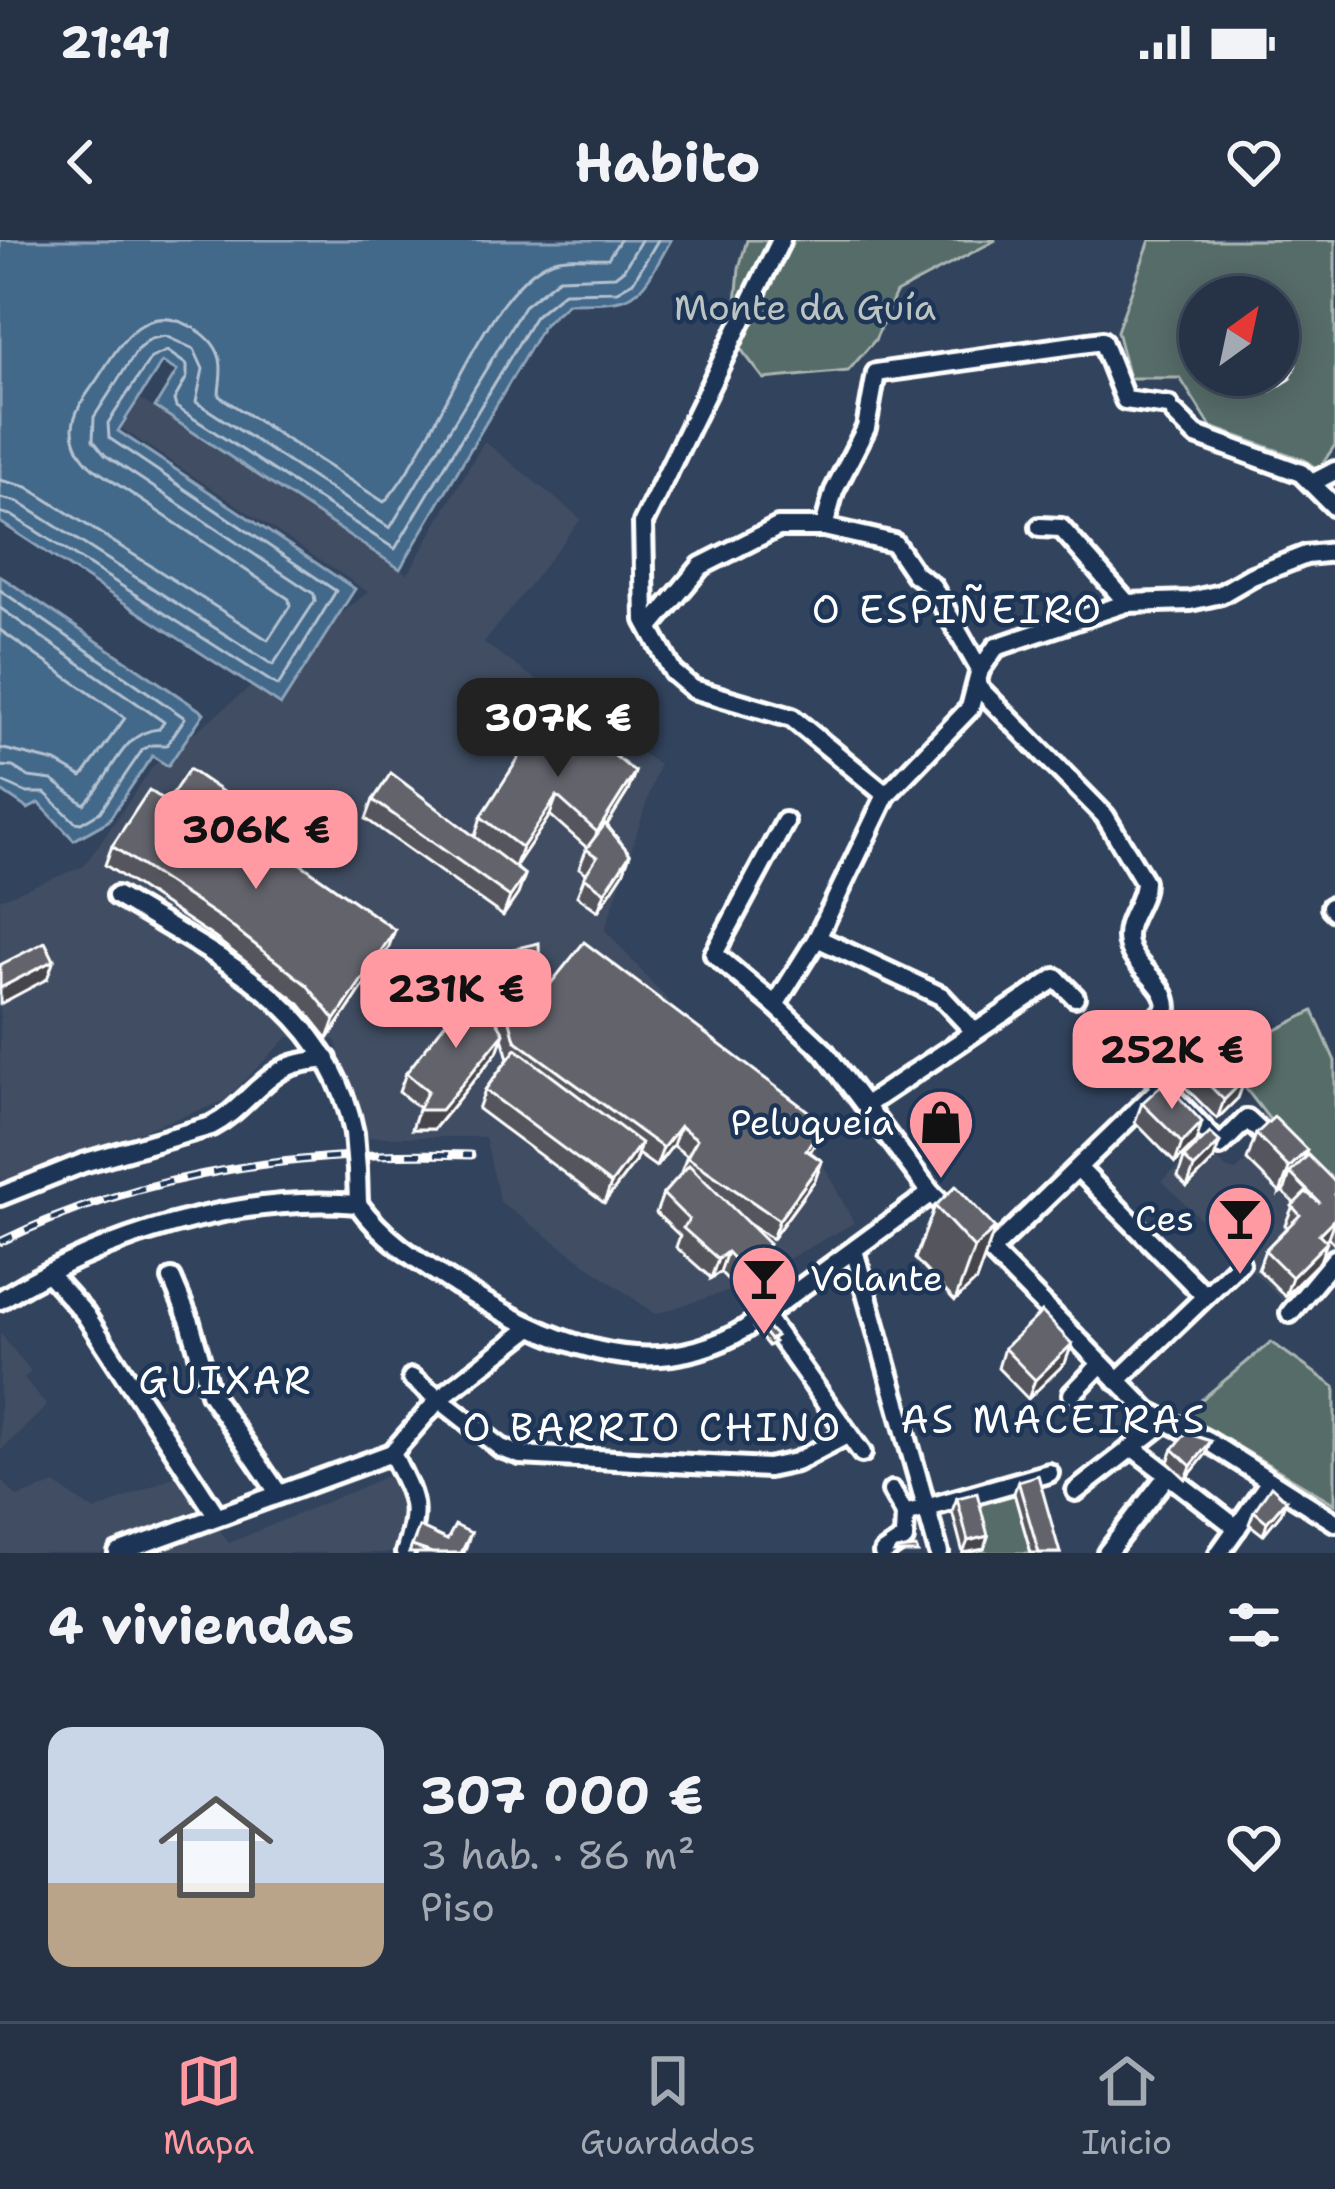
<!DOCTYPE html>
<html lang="es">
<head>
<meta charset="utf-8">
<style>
	:root { --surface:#263246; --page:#323e51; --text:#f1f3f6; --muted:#a4aab3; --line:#424d5f; --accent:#ff9aa2 }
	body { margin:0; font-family:"Shantell Sans",sans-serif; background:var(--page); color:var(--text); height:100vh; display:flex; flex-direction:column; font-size:45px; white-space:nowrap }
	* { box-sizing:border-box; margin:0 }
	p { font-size:39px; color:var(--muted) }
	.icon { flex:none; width:66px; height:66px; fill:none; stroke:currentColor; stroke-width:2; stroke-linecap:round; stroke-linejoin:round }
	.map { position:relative; height:1313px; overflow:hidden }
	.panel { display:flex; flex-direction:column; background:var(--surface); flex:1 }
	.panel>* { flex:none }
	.needle { width:78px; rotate:33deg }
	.fabs { position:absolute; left:1179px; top:36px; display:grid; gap:24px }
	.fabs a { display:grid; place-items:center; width:120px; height:120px; border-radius:50%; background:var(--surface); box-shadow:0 6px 30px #0003,0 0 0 3px var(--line); font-size:60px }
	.price { position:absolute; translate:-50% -102px; padding:0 27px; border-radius:24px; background:var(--accent); color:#111; font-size:39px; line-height:78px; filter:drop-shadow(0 3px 6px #0008) }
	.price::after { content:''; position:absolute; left:50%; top:72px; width:36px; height:27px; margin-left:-18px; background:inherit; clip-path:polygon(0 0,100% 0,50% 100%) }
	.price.on { background:#222; color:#fff }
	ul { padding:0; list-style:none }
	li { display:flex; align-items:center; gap:36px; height:300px; padding:0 48px }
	li span { display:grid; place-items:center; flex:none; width:336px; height:240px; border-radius:24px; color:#555 }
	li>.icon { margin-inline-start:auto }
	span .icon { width:144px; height:144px; fill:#fffc; stroke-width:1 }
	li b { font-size:51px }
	h2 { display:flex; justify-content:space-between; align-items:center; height:144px; padding:0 48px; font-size:51px }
	.status { display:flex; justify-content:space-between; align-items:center; height:84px; padding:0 60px; background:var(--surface); direction:ltr }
	.status svg { height:33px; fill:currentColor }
	header { display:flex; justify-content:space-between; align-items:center; height:156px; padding:0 48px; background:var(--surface); font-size:54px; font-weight:700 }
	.dock { display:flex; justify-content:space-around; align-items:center; height:168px; border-top:3px solid var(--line); background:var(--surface); font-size:33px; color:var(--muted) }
	.dock a { display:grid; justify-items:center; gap:6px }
	.dock .on { color:var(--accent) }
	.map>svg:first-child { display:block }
</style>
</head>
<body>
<div class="status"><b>21:41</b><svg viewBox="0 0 49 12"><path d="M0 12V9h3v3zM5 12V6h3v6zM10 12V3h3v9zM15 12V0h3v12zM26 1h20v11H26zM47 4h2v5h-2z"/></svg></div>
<header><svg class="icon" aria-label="back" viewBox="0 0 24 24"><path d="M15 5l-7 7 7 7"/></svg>Habito<svg class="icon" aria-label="heart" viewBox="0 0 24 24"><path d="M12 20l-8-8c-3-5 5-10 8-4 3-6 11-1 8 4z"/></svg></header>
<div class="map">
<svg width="1335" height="1313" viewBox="0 0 1335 1313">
	<rect width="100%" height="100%" fill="#32435d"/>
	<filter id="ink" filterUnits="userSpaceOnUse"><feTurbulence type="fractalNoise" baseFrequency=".00833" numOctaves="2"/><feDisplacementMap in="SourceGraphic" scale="24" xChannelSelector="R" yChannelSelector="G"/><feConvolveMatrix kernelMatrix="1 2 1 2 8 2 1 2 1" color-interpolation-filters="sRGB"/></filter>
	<g filter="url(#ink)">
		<g fill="#414d62">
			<path d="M 140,159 L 408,334 L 484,201 L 581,279 L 484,403 L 659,525 L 605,690 L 715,813 L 806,892 L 854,983 L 732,1050 L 655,1074 L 500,962 L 485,897 L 368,897 L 335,800 L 288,797 L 223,862 L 0,941 L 0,659 L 84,626 L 153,526 L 368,352 L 122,189 Z"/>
			<path d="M 1202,904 L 1226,928 L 1236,931 L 1247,920 L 1281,954 L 1301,934 L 1335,969 L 1335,1010 L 1288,1066 L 1162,941 Z"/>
			<path d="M 0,1093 L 31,1132 L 24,1138 L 47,1166 L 0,1211 Z"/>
			<path d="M 395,1233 L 415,1276 L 399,1313 L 0,1313 L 0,1238 L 17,1257 L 55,1244 L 95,1271 L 179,1234 L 229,1303 Z"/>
		</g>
		<g fill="#576c67" stroke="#abb6b3" stroke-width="3" fill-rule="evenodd">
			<path d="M 747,0 L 996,0 L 896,53 L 875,100 L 848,131 L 764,139 L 733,99 L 739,28 Z"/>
			<path d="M 1150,0 L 1335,0 L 1335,205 L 1318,230 L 1305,220 L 1211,187 L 1180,138 L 1129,138 L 1117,91 ZM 1200,57 L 1278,57 L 1278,135 L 1200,135 Z"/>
			<path d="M 1313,771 L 1335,821 L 1335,964 L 1222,818 Z"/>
			<path d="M 1271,1102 L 1335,1147 L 1335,1264 L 1184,1174 Z"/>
			<path d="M 1014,1253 L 1031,1313 L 965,1313 L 984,1308 L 973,1265 Z"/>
		</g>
		<g fill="#43678a" stroke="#8ea4b9" stroke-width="3">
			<path d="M 0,0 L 671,0 C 637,61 639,63 568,63 L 544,84 L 400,329 L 155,167 L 177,131 L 162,122 L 118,191 L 355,349 L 281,465 L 0,282 Z"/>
			<path d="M 0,336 L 204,473 L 168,526 L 152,516 L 108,581 L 74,600 L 39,563 L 28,569 L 0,550 Z"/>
		</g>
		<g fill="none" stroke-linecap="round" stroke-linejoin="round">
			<g stroke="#b4c2d0" stroke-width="3">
				<path d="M 0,240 L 27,247 L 268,400 L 290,366 L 289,359 L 93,228 C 81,217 73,205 73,188 C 74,169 88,153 98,138 C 120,104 143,61 190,86 C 204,93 216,103 220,119 C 223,132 219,144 219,156 L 384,262 C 435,209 484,47 552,21 C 569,15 590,19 608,18 L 620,0"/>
				<path d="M 0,258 L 18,262 L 273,425 L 315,361 L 314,354 L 105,215 L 93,200 L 94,177 L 138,109 L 150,99 L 165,96 L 194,109 L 203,129 L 196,162 L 390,288 L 524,66 L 559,38 L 615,36 L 624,29 L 641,0"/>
				<path d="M 0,273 L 11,275 L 278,446 L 336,351 L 109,198 L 108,183 L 151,118 L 167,111 L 187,125 L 187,137 L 174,160 L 176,167 L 395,309 L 535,76 L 564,52 L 617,51 L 633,42 L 658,0"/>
				<path d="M 0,350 L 185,478 L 167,505 L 152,505 L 143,509 L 100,572 L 81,583 L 75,582 L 45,553 L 27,553 L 0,541"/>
				<path d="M 0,368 L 164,482 L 159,489 C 119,492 111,541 84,564 L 52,540 L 29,537 L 13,527 L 0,526"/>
				<path d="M 0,390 L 125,478 L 82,537 L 56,522 L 0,508"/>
			</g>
			<defs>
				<g id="minor">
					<path d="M 781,0 L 643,283 L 645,380 L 673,432 L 693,449 L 792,478 L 886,555"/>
					<path d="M 1175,174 L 1196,195 L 1301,233 L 1335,267"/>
					<path d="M 1312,243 L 1335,231"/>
					<path d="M 824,287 L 834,251 L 866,188 L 876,133 L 1102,101 L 1125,160 L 1169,166"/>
					<path d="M 1040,287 L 1061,288 L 1127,363"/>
					<path d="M 650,387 L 701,326 L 778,287 L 824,287 L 894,303 L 915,334 L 932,346 L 980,430"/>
					<path d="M 978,447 L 1105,576 L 1144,641 C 1145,663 1122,681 1128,704 C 1134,729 1167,742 1167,768 L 1127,810 L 1220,906 L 1247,879 L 1275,905"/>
					<path d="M 117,656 C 218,718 329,765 354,893"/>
					<path d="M 1331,667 L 1335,671"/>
					<path d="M 817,698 L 941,756 L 973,790"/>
					<path d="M 775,765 L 714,714 L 785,582"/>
					<path d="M 866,865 L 1056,738 L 1075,757"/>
					<path d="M 1079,929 L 1205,1056"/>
					<path d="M 357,930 L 358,964"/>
					<path d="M 0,956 L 83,923 L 211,886 C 239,872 254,847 280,831 C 294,822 311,821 327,819"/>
					<path d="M 358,964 C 385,1001 419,1021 458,1046 C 547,1100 645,1149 745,1089 L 931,953"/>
					<path d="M 954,976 L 931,953 L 824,811 L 775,765 L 817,698 L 886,555 L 970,468 L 980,430 L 996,407 L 1127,363 L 1190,361 L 1221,354 L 1252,336 L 1306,315 L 1335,312"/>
					<path d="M 973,993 L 1149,1172 L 1209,1202 L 1335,1282"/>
					<path d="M 854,1010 L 939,1313"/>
					<path d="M 992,1010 L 1155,853"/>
					<path d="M 48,1033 L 85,1074 L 217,1276"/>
					<path d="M 172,1039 L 190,1082 L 210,1153 L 279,1254"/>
					<path d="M 0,1060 C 102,996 237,954 358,964"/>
					<path d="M 1290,1073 L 1335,1019"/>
					<path d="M 764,1075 L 862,1213"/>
					<path d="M 412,1138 L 501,1208 L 520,1215 L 768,1228 L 796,1222 L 847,1195"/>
					<path d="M 1117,1141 L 1240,1023"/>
					<path d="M 1072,1154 L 1101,1124"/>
					<path d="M 1133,1208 L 1237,1288"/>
					<path d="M 392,1213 C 414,1259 421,1264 405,1313"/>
					<path d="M 892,1251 L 905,1274"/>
					<path d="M 1076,1251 L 1165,1182"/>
					<path d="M 118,1313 L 392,1213 L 440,1158 L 529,1089"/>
					<path d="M 883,1313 L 904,1299 L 905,1274 L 1049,1233"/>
					<path d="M 1107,1313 L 1167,1236"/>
					<path d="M 1219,1313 L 1270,1241"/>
				</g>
			</defs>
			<use href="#minor" stroke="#fff" stroke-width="26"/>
			<use href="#minor" stroke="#1d3557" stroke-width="16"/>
			<defs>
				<path id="rail" d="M 0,1002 C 150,929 307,910 471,915"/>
			</defs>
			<use href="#rail" stroke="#fff" stroke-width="9"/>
			<use href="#rail" stroke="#1d3557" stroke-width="4.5" stroke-dasharray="14" stroke-linecap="butt"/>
			<defs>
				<path id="minor-bridge" d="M 354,893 L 357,930"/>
			</defs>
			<use href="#minor-bridge" stroke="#fff" stroke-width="26" stroke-linecap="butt"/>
			<use href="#minor-bridge" stroke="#1d3557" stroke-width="16"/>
		</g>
		<g fill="#55555d" stroke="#fff" stroke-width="3">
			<path d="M 1264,135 L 1278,135 L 1290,139 L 1272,150 Z"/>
			<path d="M 635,532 L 628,551 L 607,585 L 630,614 L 623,633 L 598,671 L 577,656 L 586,633 L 579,628 L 587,608 L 550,575 L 515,627 L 525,635 L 518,654 L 503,676 L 366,579 L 373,560 L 475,596 L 481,577 Z"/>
			<path d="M 233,559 L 226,578 L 216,594 L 388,709 L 328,799 L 300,764 L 215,698 L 105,625 L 112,606 L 167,562 Z"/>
			<path d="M 492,714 L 540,736 L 548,747 L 813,907 L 810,912 L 822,921 L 815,940 L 772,999 L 746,982 L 762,1023 L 738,1050 L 720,1032 L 711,1038 L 676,1007 L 680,996 L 656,973 L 663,954 L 680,935 L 687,916 L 673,905 L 656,927 L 638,914 L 635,922 L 604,963 L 478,869 L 485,850 L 508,819 L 502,797 L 497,812 L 434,889 L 412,889 L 419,868 L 399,852 L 406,833 L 498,784 L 485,734 Z"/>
			<path d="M 1184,820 L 1245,839 L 1238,858 L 1217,879 L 1177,839 Z"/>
			<path d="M 1142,863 L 1196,902 L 1175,923 L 1135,882 Z"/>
			<path d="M 1256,894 L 1307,910 L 1304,919 L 1335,942 L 1335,1005 L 1328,997 L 1325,1000 L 1320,1021 L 1285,1056 L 1258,1029 L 1265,1010 L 1287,987 L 1285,985 L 1294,963 L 1283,952 L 1284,949 L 1280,953 L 1247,920 Z"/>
			<path d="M 1184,918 L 1213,921 L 1187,947 L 1178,937 Z"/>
			<path d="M 935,966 L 995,988 L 976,1041 L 955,1061 L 915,1019 Z"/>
			<path d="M 755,1081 L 774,1102 L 768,1106 L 753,1087 Z"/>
			<path d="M 1072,1104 L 1065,1123 L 1028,1159 L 998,1128 L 1004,1108 Z"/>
			<path d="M 1173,1209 L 1206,1214 L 1186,1239 L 1168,1222 Z"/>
			<path d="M 1018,1241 L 1060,1313 L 1031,1313 L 1014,1253 Z"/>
			<path d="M 957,1258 L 988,1296 L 984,1309 L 963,1313 L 952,1271 Z"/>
			<path d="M 1286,1260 L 1281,1273 L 1263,1295 L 1249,1284 L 1254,1271 Z"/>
			<path d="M 419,1287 L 447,1300 L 471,1293 L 464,1313 L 409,1313 Z"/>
		</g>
		<g fill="#45454c" stroke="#fff" stroke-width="3">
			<path d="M 1295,126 L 1290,139 L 1272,150 L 1276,137 Z"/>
			<path d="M 635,532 L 628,551 L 590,611 L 597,592 Z"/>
			<path d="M 557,556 L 550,575 L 515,627 L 522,608 Z"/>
			<path d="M 233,559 L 226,578 L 205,610 L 212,591 Z"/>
			<path d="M 630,614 L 623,633 L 598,671 L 605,652 Z"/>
			<path d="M 525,635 L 518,654 L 503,676 L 510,657 Z"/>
			<path d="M 395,690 L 388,709 L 328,799 L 335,780 Z"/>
			<path d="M 54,720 L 47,739 L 0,764 L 0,748 Z"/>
			<path d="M 504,793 L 497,812 L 434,889 L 412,889 L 418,870 Z"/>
			<path d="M 1245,839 L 1238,858 L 1217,879 L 1224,860 Z"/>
			<path d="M 1202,882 L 1196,902 L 1175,923 L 1182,903 Z"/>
			<path d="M 680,886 L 673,905 L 656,927 L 663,908 Z"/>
			<path d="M 820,888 L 813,907 L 799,929 L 806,910 Z"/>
			<path d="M 1220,902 L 1213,921 L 1187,947 L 1194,928 Z"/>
			<path d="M 641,903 L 635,922 L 604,963 L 611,944 Z"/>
			<path d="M 1307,910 L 1298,935 L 1290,933 L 1285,949 L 1280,953 L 1289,928 Z"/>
			<path d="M 822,921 L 815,940 L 772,999 L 779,980 Z"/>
			<path d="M 1335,978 L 1328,997 L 1312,1013 L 1319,994 Z"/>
			<path d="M 995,988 L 976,1041 L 955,1061 L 974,1008 Z"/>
			<path d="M 1327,1002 L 1320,1021 L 1285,1056 L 1292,1037 Z"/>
			<path d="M 769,1004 L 762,1023 L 738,1050 L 745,1031 Z"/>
			<path d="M 727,1012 L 720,1032 L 711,1038 L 718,1019 Z"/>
			<path d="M 1072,1104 L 1065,1123 L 1028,1159 L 1035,1140 Z"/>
			<path d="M 1211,1201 L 1206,1214 L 1186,1239 L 1191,1226 Z"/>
			<path d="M 1286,1260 L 1281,1273 L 1263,1295 L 1267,1282 Z"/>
			<path d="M 988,1296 L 984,1309 L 963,1313 L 968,1301 Z"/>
		</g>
		<g fill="#63636c" stroke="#fff" stroke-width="3">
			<path d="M 1281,102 L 1295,126 L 1276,137 L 1275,135 L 1278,135 L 1278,103 Z"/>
			<path d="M 552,466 L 635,532 L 597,592 L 557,556 L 522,608 L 481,577 Z"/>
			<path d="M 189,529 L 233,559 L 212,591 L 260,623 L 272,604 L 395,690 L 335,780 L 307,745 L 222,679 L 112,606 L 149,550 L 167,562 Z"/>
			<path d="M 391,533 L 525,635 L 510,657 L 373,560 Z"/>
			<path d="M 605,584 L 630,614 L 605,652 L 584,637 L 597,617 L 586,609 Z"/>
			<path d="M 45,702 L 54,720 L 0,748 L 0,725 Z"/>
			<path d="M 584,702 L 812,874 L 820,888 L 806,910 L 822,921 L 779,980 L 687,917 L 697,899 L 680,886 L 663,908 L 515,800 L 492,714 L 539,703 L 540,736 L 548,747 Z"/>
			<path d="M 475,745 L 504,793 L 441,870 L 418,870 L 428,851 L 406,833 Z"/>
			<path d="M 1207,799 L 1245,839 L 1224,860 L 1184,820 Z"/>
			<path d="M 516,809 L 641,903 L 611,944 L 485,850 Z"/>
			<path d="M 1165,842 L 1202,882 L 1182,903 L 1142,863 Z"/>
			<path d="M 1274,877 L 1307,910 L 1289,928 L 1256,894 Z"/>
			<path d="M 1210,893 L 1220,902 L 1194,928 L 1184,918 Z"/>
			<path d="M 1308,915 L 1335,942 L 1335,978 L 1319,994 L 1327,1002 L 1292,1037 L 1265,1010 L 1300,975 L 1292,966 L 1306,952 L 1320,963 L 1290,933 Z"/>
			<path d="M 689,925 L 769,1004 L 745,1031 L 727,1012 L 718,1019 L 683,988 L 689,980 L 663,954 Z"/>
			<path d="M 956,946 L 995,988 L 974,1008 L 935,966 Z"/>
			<path d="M 1042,1072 L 1072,1104 L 1035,1140 L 1004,1108 Z"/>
			<path d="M 758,1078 L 776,1096 L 770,1100 L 755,1081 Z"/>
			<path d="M 1186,1193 L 1211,1201 L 1191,1226 L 1173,1209 Z"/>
			<path d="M 1038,1235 L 1060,1313 L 1039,1313 L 1018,1241 Z"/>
			<path d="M 1271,1246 L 1286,1260 L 1267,1282 L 1254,1271 Z"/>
			<path d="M 977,1253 L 988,1296 L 968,1301 L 957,1258 Z"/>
			<path d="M 455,1285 L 471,1293 L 461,1313 L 432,1313 L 412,1306 L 419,1287 L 447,1300 Z"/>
			<path d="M 916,1308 L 918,1313 L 894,1313 L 896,1310 Z"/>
		</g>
	</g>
	<defs>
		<symbol id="shop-pin" viewBox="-11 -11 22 30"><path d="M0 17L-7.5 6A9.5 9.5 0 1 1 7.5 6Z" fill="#ff9aa2" stroke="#1d3557"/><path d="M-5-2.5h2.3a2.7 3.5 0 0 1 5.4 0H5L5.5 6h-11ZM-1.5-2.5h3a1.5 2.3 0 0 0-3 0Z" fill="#111"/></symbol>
		<symbol id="bar-pin" viewBox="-11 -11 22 30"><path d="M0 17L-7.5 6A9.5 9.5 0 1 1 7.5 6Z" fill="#ff9aa2" stroke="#1d3557"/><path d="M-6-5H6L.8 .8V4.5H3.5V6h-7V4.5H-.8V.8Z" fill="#111"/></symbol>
	</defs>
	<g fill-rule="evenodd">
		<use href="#shop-pin" x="903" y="844" width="76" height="104"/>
		<use href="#bar-pin" x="1202" y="940" width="76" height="104"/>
		<use href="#bar-pin" x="726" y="1000" width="76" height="104"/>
	</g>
	<g text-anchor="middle" stroke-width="9" stroke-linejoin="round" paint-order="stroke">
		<g font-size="36" fill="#bcc4c2" stroke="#1d3557">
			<text x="805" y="80">Monte da Guía</text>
		</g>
		<g font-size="36" fill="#fff" stroke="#1d3557" text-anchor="end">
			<text x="894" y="895">Peluqueía</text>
			<text x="1194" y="991">Ces</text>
			<text x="810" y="1051" text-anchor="start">Volante</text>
		</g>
		<g font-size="39" letter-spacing="3" fill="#fff" stroke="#1d3557">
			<text x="958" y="383">O ESPIÑEIRO</text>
			<text x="226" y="1154">GUIXAR</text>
			<text x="1054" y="1193">AS MACEIRAS</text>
			<text x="653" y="1201">O BARRIO CHINO</text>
		</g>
	</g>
</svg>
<div class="fabs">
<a><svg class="needle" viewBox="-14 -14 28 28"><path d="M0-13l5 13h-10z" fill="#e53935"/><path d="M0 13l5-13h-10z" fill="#a4aab3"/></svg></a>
</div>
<b class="price on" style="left:558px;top:540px">307K €</b>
<b class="price" style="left:256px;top:652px">306K €</b>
<b class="price" style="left:456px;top:811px">231K €</b>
<b class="price" style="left:1172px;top:872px">252K €</b>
</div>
<section class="panel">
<h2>4 viviendas<svg class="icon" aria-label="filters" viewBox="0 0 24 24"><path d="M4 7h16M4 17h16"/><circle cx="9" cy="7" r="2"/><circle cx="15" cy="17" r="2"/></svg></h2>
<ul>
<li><span style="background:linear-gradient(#c9d6e8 65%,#b9a48a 0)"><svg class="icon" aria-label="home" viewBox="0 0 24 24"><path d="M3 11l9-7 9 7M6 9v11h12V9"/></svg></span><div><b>307 000 €</b><p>3 hab. · 86 m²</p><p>Piso</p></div><svg class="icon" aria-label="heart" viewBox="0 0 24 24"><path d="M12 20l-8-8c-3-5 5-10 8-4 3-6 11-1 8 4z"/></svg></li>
</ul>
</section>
<nav class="dock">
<a class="on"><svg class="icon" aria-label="map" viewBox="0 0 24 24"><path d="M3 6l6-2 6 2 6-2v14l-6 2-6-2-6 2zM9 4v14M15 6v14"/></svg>Mapa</a>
<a><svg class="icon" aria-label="saved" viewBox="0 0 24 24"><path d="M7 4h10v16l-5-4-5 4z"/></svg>Guardados</a>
<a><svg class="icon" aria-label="home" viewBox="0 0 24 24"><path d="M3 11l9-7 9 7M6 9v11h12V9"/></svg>Inicio</a>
</nav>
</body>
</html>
